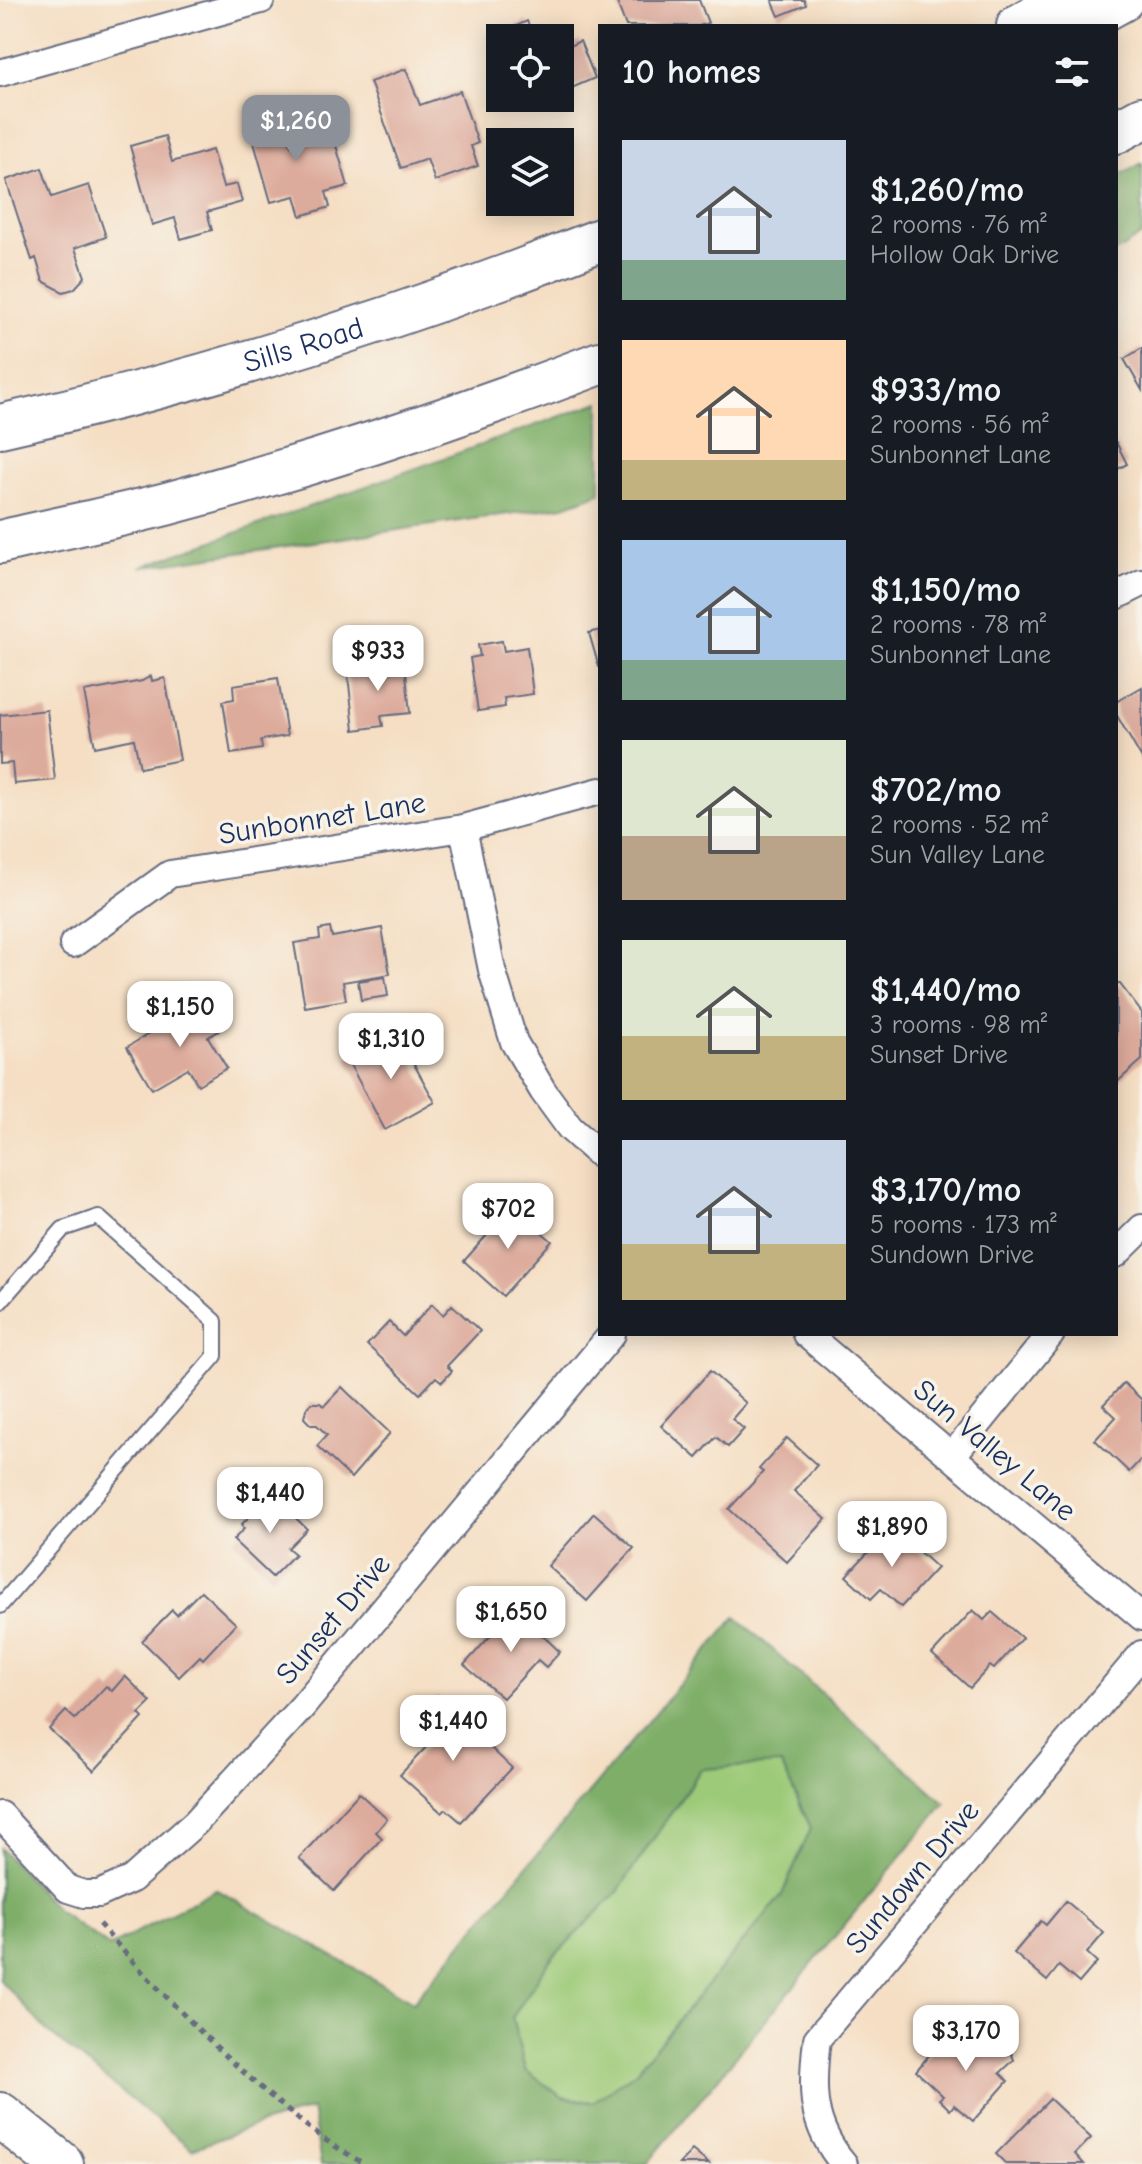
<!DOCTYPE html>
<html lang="en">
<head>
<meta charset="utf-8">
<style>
	:root { --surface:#171b24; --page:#242831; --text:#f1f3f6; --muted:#9ea1a6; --accent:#8c9099 }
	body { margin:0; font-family:"Comic Neue",sans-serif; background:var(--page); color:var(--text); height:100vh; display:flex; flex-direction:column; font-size:30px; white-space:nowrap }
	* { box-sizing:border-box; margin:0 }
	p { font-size:26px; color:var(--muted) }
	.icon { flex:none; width:44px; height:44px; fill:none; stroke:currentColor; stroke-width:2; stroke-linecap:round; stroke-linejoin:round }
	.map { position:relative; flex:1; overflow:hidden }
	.side { position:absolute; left:598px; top:24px; width:520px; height:1312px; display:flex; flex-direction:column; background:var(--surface); border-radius:0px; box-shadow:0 4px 20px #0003 }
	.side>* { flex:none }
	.controls { position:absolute; left:486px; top:24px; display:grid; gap:16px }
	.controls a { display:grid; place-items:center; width:88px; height:88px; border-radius:0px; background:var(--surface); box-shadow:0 4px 20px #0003; font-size:40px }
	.price { position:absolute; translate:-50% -68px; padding:0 18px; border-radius:16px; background:#fff; color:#222; font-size:26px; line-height:52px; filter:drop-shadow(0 2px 4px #0008) }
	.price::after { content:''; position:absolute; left:50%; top:48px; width:24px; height:18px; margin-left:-12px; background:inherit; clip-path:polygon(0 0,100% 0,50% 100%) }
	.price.current { background:var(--accent); color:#fff }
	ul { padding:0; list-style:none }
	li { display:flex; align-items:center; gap:24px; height:200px; padding:0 24px }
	li span { display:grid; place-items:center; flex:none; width:224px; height:160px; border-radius:0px; color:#555 }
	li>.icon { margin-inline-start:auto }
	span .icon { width:96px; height:96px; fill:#fffc; stroke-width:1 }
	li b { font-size:34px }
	h2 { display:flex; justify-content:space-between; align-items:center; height:96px; padding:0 24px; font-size:34px }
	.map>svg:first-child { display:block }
</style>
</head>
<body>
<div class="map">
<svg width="1142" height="2164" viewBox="0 0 1142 2164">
	<rect width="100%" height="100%" fill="#f7f3e8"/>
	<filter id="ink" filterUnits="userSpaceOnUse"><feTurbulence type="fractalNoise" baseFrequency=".0125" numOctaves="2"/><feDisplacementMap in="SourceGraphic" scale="16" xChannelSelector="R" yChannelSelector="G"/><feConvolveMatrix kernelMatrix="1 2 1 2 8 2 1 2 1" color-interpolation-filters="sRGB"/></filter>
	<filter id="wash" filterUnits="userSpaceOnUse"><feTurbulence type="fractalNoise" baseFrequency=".006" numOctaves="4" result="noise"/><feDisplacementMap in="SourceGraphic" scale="32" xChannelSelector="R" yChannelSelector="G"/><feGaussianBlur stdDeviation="1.8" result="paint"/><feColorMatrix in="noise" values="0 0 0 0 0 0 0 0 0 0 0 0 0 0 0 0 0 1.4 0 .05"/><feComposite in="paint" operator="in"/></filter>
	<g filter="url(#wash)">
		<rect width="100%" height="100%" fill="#f5dec3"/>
		<path fill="#9dca78" stroke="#5c7c6b" stroke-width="2" d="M 781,1763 L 811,1828 L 782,1895 L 636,2071 L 594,2102 L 562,2097 L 525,2070 L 512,2018 L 550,1960 L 615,1895 L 701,1769 Z"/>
		<g fill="#7eae68" stroke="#4c6e63" stroke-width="2" fill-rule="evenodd">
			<path d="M 1142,163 L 1142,235 L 1116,252 L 1116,178 Z"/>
			<path d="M 600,402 L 600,493 L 564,506 L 141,567 Z"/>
			<path d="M 736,1617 L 945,1803 L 647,2164 L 321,2164 L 312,2109 L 251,2127 L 192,2149 L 47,2031 L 0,1980 L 0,1848 L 58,1911 L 110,1947 L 216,1889 L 413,2002 ZM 781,1764 L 811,1828 L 782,1895 L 636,2071 L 593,2102 L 562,2097 L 525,2070 L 512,2018 L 550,1960 L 615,1895 L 701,1769 Z"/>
		</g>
		<g id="blocks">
			<g fill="#ddab9c">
				<path d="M 616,0 L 699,0 L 708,23 L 699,26 L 626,26 Z"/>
				<path d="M 772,0 L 804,0 L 806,5 L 779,16 Z"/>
				<path d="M 527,21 L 534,38 L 500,38 L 500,51 L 494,36 Z"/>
				<path d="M 580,41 L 595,78 L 560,93 L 560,50 Z"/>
				<path d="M 406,69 L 420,105 L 460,91 L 478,143 L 471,146 L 478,166 L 435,181 L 427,159 L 401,168 L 370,82 Z"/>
				<path d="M 283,108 L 291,146 L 332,132 L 348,186 L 326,192 L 330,207 L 301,216 L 295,196 L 271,202 L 247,118 Z"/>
				<path d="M 165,136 L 172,162 L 212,150 L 223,187 L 237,184 L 242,202 L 207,212 L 212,230 L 181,239 L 175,218 L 152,225 L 130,146 Z"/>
				<path d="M 42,168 L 52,197 L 89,185 L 106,237 L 75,248 L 85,277 L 74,289 L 63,292 L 43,281 L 36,258 L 32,260 L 6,180 Z"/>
				<path d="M 1142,348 L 1142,390 L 1124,359 Z"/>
				<path d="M 1116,442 L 1127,464 L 1116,470 Z"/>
				<path d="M 600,630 L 600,667 L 599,667 L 589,633 Z"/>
				<path d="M 502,641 L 504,651 L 527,647 L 533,694 L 504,698 L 505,707 L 478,711 L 470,658 L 480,656 L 478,645 Z"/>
				<path d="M 384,660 L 384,666 L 405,664 L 410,713 L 381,716 L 383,726 L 354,730 L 348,675 L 359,674 L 358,663 Z"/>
				<path d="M 151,676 L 152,681 L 165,678 L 180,760 L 140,768 L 134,739 L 95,747 L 84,692 L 142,681 Z"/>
				<path d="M 278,678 L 287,736 L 261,740 L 262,749 L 231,754 L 223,701 L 234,699 L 233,685 Z"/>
				<path d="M 1142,687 L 1142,759 L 1116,714 L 1116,702 Z"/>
				<path d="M 47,710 L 55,780 L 14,784 L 12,763 L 0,764 L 0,715 Z"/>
				<path d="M 330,928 L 332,937 L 382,928 L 390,974 L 343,982 L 346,1000 L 305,1007 L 294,943 L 320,939 L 319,930 Z"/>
				<path d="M 385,977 L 388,996 L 361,1000 L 358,981 Z"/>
				<path d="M 1116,984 L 1120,984 L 1142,1013 L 1142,1060 L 1116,1083 Z"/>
				<path d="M 202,1002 L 219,1031 L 208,1037 L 227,1068 L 198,1085 L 188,1068 L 152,1089 L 127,1047 Z"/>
				<path d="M 396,1032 L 435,1102 L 385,1130 L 347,1059 Z"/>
				<path d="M 512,1207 L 552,1241 L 503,1296 L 464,1261 Z"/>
				<path d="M 432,1304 L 443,1315 L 452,1305 L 480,1331 L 447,1366 L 452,1371 L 442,1382 L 436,1377 L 420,1394 L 367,1345 L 389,1322 L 403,1336 Z"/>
				<path d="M 710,1371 L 746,1403 L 732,1419 L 744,1429 L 728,1447 L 716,1437 L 697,1458 L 661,1426 Z"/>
				<path d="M 1124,1383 L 1142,1400 L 1142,1458 L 1129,1472 L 1095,1440 L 1116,1417 L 1103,1405 Z"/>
				<path d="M 342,1387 L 390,1433 L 351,1478 L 317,1446 L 327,1435 L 317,1425 L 311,1425 L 304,1418 L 306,1409 L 311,1403 L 320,1403 L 324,1406 Z"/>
				<path d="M 787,1438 L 817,1465 L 794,1491 L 826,1519 L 787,1562 L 729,1509 L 763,1472 L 759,1469 Z"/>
				<path d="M 271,1494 L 307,1529 L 288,1548 L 295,1554 L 272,1577 L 233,1540 L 244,1529 L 241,1525 Z"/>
				<path d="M 594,1513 L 634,1548 L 587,1601 L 548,1566 Z"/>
				<path d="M 892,1527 L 937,1568 L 901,1607 L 881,1589 L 871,1599 L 846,1576 Z"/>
				<path d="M 201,1591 L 236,1624 L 203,1659 L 200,1656 L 179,1677 L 142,1641 L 172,1610 L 177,1615 Z"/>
				<path d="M 515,1609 L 560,1652 L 546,1667 L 538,1660 L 503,1698 L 464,1665 Z"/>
				<path d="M 973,1610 L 984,1620 L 992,1612 L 1022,1638 L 994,1669 L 990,1666 L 970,1688 L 932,1654 Z"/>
				<path d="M 125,1676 L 151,1702 L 139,1714 L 143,1718 L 94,1771 L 49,1729 L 66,1711 L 75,1719 L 106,1686 L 112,1691 Z"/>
				<path d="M 437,1697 L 512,1768 L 461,1822 L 446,1809 L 442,1813 L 400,1775 L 429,1744 L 409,1726 Z"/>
				<path d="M 359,1793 L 387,1819 L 376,1832 L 382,1838 L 334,1891 L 299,1858 Z"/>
				<path d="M 1066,1901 L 1104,1933 L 1087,1953 L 1097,1962 L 1079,1983 L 1059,1966 L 1047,1981 L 1014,1953 L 1041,1921 L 1046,1925 Z"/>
				<path d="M 949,2031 L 977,2055 L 981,2049 L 978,2046 L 984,2041 L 987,2043 L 989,2040 L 1000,2042 L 1011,2052 L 1014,2060 L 1000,2073 L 1008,2081 L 973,2121 L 954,2105 L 950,2110 L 939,2099 L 943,2096 L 916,2071 Z"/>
				<path d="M 1050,2099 L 1091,2138 L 1075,2154 L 1084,2164 L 1006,2164 L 996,2154 Z"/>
				<path d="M 692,2150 L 709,2164 L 679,2164 Z"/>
			</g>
		</g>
	</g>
	<g filter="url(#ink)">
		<use href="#blocks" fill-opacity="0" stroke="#676c81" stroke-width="2"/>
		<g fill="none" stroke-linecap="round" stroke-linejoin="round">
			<defs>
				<path id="service" d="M 0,1302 L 63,1229 L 98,1217 L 215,1321 L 215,1356 L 0,1606"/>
				<g id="minor">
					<path d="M 0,73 L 261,0"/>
					<path d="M 1116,596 L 1142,583"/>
					<path d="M 463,828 L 492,970 L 514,1042 L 543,1091 L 570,1128 L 600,1155"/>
					<path d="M 73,944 L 170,874 L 463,828 L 600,791"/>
					<path d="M 1116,1254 L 1142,1228"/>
					<path d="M 806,1334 L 1142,1617"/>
					<path d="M 953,1455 L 1051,1334"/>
					<path d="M 0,1815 L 68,1889 L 84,1894 L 99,1894 L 132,1879 L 195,1823 L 302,1707 L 612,1334"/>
					<path d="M 844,2164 C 810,2124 811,2089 817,2039 L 1142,1654"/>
				</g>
				<g id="primary">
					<path d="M 1018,26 L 1066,0"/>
					<path d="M 1075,26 L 1122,0"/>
					<path d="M 1116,132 L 1142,118"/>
					<path id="s1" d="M 0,426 C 204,381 406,317 600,240"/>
					<path d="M 0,542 C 55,529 111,518 166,504 C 313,465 458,417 600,363"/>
				</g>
				<path id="motorway" d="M 0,2115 L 61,2164"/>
			</defs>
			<use href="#service" stroke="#676c81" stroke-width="18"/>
			<use href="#minor" stroke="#676c81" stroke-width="30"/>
			<use href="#primary" stroke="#676c81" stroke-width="46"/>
			<use href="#motorway" stroke="#676c81" stroke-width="48"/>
			<path stroke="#676c81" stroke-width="5" stroke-dasharray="6 6" stroke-linecap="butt" d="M 99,1924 C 163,1996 236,2071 312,2130 C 328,2143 347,2153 364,2164"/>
			<use href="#service" stroke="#fff" stroke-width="14"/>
			<use href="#minor" stroke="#fff" stroke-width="26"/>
			<use href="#primary" stroke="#fff" stroke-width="42"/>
			<use href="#motorway" stroke="#fff" stroke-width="44"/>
		</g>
	</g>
	<g text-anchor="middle" stroke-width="7" stroke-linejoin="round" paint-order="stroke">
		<g font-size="30" fill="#1b2f5e" stroke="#f7f3e8">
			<text dy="10" stroke="none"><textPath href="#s1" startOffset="314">Sills Road</textPath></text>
			<text transform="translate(322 818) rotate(-9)" y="10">Sunbonnet Lane</text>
			<text transform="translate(995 1450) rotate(40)" y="10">Sun Valley Lane</text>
			<text transform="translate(333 1619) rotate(-50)" y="10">Sunset Drive</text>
			<text transform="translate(912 1877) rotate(-50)" y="10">Sundown Drive</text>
		</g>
	</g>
</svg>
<div class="controls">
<a><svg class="icon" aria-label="locate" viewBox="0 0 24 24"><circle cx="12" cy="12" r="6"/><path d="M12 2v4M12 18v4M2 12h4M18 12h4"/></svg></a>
<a><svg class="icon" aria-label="layers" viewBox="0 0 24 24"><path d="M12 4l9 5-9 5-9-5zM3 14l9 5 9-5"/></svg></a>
</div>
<b class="price current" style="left:296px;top:163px">$1,260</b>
<b class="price" style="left:378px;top:693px">$933</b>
<b class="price" style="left:180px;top:1049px">$1,150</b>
<b class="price" style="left:391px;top:1081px">$1,310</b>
<b class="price" style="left:508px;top:1251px">$702</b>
<b class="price" style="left:270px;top:1535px">$1,440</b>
<b class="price" style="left:892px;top:1569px">$1,890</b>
<b class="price" style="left:511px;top:1654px">$1,650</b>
<b class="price" style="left:453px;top:1763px">$1,440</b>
<b class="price" style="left:966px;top:2073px">$3,170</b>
<section class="side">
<h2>10 homes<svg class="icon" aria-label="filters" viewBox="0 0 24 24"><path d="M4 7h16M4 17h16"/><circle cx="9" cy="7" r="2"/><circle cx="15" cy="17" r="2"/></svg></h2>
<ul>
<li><span style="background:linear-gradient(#c9d6e8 75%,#7fa58c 0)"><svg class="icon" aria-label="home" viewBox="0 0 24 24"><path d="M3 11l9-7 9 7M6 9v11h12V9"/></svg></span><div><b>$1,260/mo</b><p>2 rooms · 76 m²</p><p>Hollow Oak Drive</p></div></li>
<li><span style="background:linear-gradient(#ffd9b3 75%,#c2b280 0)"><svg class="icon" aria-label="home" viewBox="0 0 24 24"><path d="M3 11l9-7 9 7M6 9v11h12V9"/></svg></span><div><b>$933/mo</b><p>2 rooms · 56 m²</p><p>Sunbonnet Lane</p></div></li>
<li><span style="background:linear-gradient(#a9c7e8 75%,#7fa58c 0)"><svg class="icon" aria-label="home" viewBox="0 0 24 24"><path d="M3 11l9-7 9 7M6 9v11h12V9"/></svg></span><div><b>$1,150/mo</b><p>2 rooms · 78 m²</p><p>Sunbonnet Lane</p></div></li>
<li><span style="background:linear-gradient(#dfe7d0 60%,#b9a48a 0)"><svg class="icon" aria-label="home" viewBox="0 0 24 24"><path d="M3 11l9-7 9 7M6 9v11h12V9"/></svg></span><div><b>$702/mo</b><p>2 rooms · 52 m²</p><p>Sun Valley Lane</p></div></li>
<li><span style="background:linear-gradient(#dfe7d0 60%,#c2b280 0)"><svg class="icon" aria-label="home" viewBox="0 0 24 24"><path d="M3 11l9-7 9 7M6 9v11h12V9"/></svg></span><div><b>$1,440/mo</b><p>3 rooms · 98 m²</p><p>Sunset Drive</p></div></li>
<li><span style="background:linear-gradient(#c9d6e8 65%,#c2b280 0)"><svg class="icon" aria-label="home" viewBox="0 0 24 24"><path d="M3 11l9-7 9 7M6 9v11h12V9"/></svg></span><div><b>$3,170/mo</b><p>5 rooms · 173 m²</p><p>Sundown Drive</p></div></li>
</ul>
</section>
</div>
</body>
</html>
